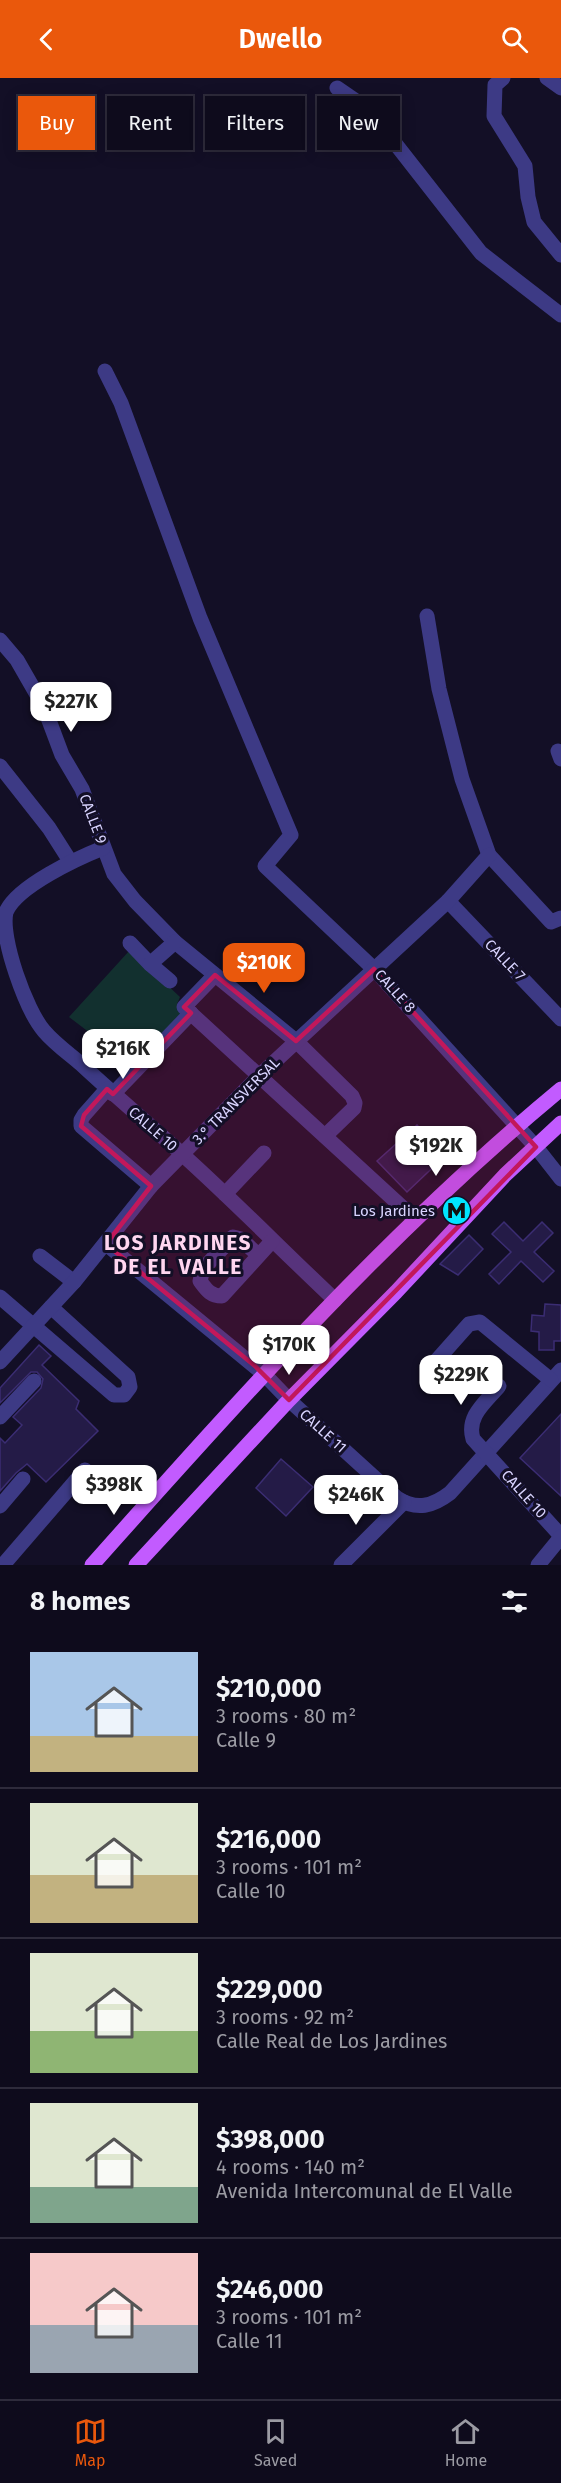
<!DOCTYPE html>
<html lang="en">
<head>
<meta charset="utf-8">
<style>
	:root { --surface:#0e0b1c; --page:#171425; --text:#f1f3f6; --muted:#9b9ba3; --line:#2e2b3b; --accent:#ea580c }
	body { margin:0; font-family:"Fira Sans",sans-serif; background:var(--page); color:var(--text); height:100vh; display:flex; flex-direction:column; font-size:22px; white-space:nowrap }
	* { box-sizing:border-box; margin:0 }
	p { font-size:20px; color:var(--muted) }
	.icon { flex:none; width:33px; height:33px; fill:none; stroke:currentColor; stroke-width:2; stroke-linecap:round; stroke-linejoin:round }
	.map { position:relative; height:1487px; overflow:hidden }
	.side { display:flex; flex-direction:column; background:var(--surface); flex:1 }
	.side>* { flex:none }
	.top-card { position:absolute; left:18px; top:18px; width:525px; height:54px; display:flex; gap:12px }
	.price { position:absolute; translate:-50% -51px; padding:0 14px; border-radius:12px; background:#fff; color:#222; font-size:20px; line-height:39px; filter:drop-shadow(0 2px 3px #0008) }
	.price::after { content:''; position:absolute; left:50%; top:36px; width:18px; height:14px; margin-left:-9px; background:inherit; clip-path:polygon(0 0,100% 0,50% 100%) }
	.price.current { background:var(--accent); color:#fff }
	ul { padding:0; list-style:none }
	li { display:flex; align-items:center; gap:18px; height:150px; padding:0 30px }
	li+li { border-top:2px solid var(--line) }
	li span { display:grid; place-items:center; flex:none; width:168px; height:120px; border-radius:0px; color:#555 }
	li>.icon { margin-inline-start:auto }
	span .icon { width:72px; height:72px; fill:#fffc; stroke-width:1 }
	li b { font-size:26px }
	h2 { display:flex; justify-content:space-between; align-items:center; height:72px; padding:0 30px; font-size:26px }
	.pill { padding:0 21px; border-radius:0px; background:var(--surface); box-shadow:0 3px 15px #0003,0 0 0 2px var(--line); font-size:21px; line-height:54px }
	.pill.current { background:var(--accent); color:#fff }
	header { display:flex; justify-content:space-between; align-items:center; height:78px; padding:0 30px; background:var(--accent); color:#fff; font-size:27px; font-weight:600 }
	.tabs { display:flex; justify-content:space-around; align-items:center; height:84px; border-top:2px solid var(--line); background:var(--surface); font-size:16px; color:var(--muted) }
	.tabs a { display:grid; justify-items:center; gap:3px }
	.tabs .current { color:var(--accent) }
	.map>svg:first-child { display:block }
</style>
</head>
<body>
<header><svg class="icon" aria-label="back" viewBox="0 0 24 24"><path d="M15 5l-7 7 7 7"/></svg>Dwello<svg class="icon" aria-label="search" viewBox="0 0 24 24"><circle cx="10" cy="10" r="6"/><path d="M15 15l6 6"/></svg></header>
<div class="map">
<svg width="561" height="1487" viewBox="0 0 561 1487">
	<rect width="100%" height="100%" fill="#130f26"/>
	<path fill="#12302f" d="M 130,872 L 180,919 L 177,926 L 182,937 L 136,990 L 69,939 Z"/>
	<g fill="#241b47" stroke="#3b2d73" stroke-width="1.5">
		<path d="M 417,1047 L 446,1077 L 407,1114 L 377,1083 Z"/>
		<path d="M 504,1144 L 523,1163 L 542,1144 L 553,1155 L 534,1174 L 554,1193 L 543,1204 L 521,1183 L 499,1206 L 489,1196 L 511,1174 L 492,1156 Z"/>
		<path d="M 469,1157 L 483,1171 L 458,1197 L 440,1186 Z"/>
		<path d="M 545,1226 L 561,1227 L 561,1263 L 554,1263 L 554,1272 L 539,1272 L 539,1254 L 531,1253 L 532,1237 L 544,1238 Z"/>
		<path d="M 39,1267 L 51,1278 L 42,1287 L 79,1323 L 76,1331 L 98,1353 L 46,1404 L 27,1386 L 16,1395 L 0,1413 L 0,1360 L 5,1365 L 22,1347 L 13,1339 L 41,1310 L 43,1301 L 37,1294 L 31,1294 L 0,1325 L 0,1310 Z"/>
		<path d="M 561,1336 L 561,1418 L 520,1380 Z"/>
		<path d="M 281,1381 L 313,1409 L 286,1438 L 256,1410 Z"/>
	</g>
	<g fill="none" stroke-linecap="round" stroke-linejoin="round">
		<g stroke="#3d3a85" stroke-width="15">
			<path d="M 503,0 L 495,7 L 494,38 L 525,88 L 528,119 L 534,144 L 561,177"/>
			<path d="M 547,0 L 561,10"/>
			<path d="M 337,10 L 369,32 L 481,175 L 561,237"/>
			<path d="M 105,293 L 121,325 L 200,540 L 291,757 L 265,788 L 374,891 L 536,1069 L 561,1101"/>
			<path d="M 427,538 L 439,611 L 462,701 L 489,777 L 551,844 L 561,840"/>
			<path d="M 0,562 L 17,582 L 44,629 L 62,677 L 82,711 L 114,796 L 135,823 L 175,864 L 296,963 L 352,1018 L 355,1025 L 354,1030 L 325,1058"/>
			<path d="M 558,673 L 561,681"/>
			<path d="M 0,688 L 49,750 L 70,783"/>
			<path d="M 103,770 C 78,780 17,808 6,834 C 0,860 26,932 44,953 C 54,965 68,975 81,986 C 114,1017 149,1046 183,1077 C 235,1124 284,1174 335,1222"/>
			<path d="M 448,823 L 561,941"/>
			<path d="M 130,865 L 150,886"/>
			<path d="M 215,897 L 184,929 L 415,1141"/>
			<path d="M 170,903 L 150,886 L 175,864"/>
			<path d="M 107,1011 L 84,1037 L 81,1042 L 81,1048 L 151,1108"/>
			<path d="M 113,1016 L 191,935"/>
			<path d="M 225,1116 L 264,1075"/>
			<path d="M 106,1166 L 264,1296 L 289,1322 L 397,1420 C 417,1433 433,1428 450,1415 L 561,1292"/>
			<path d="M 258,1177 L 241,1161 L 233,1159 L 203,1191 L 200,1203 C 206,1211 210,1218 222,1218 L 272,1163"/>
			<path d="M 40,1178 L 74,1204"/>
			<path d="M 0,1219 L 114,1317 L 124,1317 L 130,1309 L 128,1299 L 51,1229"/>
			<path d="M 437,1282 L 469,1246 L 480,1244 L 551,1302"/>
			<path d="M 0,1284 L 74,1204 L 151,1108 L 259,998 L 448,823 L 489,777"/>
			<path d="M 499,1308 C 486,1324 466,1338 473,1361 L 561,1458"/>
			<path d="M 0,1339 L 34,1303"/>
			<path d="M 0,1428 L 23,1401"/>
			<path d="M 3,1487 L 85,1392"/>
			<path d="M 341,1487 L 404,1424"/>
			<path d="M 538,1487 L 561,1459"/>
		</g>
		<g stroke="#c25bff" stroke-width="15">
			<path d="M 92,1487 C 240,1321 389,1153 561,1011"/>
			<path d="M 136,1487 L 289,1322 L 396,1214 L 505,1097 L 561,1045"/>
		</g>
	</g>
	<path fill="#c2185b" fill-opacity="0.2" stroke="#c2185b" stroke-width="4.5" stroke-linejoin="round" d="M 374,891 L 536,1069 L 289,1322 L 255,1288 L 106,1166 L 151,1108 L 81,1048 L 84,1037 L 107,1011 L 113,1016 L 191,935 L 184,929 L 215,897 L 296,963 Z"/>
	<defs>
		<symbol id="metro-disc" viewBox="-11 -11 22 22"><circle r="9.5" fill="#00e5ff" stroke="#130f26"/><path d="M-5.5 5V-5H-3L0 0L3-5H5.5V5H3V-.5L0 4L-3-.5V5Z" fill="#111"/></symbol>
	</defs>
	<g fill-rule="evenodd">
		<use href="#metro-disc" x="440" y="1116" width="33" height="33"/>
	</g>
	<g text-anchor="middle" stroke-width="6" stroke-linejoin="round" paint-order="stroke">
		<g font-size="15" fill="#d9d4ff" stroke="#130f26">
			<text transform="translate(93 741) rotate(69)" y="5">CALLE 9</text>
			<text transform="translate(505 882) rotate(46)" y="5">CALLE 7</text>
			<text transform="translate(395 913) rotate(48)" y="5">CALLE 8</text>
			<text transform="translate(236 1023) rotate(-45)" y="5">3.° TRANSVERSAL</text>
			<text transform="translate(153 1051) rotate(41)" y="5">CALLE 10</text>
			<text transform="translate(323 1353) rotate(42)" y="5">CALLE 11</text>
			<text transform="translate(524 1416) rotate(48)" y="5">CALLE 10</text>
		</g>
		<g font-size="15" fill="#d9d4ff" stroke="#130f26" text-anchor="end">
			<text x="435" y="1138">Los Jardines</text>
		</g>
		<g font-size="21" font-weight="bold" letter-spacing="1.5" fill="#ffd6f0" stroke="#130f26">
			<text x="178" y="1172">LOS JARDINES<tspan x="178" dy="24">DE EL VALLE</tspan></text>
		</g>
	</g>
</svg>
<b class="price" style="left:71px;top:655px">$227K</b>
<b class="price current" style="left:264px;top:916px">$210K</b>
<b class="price" style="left:123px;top:1002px">$216K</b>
<b class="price" style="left:436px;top:1099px">$192K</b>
<b class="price" style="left:289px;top:1298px">$170K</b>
<b class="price" style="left:461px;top:1328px">$229K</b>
<b class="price" style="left:114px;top:1438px">$398K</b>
<b class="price" style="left:356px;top:1448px">$246K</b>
<div class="top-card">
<a class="pill current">Buy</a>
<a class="pill">Rent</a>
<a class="pill">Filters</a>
<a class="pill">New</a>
</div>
</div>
<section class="side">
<h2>8 homes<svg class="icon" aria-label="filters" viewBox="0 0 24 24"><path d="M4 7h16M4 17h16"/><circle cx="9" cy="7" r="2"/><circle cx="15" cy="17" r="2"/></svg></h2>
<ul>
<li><span style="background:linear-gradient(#a9c7e8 70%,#c2b280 0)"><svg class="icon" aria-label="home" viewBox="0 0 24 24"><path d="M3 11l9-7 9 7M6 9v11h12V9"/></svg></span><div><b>$210,000</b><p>3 rooms · 80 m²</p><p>Calle 9</p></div></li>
<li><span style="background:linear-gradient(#dfe7d0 60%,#c2b280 0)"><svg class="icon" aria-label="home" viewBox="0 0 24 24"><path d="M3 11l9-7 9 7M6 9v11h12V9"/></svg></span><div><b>$216,000</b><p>3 rooms · 101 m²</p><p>Calle 10</p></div></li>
<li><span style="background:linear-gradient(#dfe7d0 65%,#8fb573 0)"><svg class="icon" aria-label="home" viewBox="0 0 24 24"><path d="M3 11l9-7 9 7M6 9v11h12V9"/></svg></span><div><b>$229,000</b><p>3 rooms · 92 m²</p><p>Calle Real de Los Jardines</p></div></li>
<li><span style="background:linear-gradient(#dfe7d0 70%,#7fa58c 0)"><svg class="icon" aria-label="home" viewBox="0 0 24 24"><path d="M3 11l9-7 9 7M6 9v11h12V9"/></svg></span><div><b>$398,000</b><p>4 rooms · 140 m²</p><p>Avenida Intercomunal de El Valle</p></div></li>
<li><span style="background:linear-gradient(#f6c9c9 60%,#9aa5b1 0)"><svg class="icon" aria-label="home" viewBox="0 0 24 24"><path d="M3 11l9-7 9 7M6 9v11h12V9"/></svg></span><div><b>$246,000</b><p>3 rooms · 101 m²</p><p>Calle 11</p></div></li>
</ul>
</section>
<nav class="tabs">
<a class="current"><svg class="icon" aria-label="map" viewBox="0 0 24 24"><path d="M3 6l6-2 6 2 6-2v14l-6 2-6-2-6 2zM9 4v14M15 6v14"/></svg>Map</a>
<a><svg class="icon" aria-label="saved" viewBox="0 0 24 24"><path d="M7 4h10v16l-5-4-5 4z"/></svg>Saved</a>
<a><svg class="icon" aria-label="home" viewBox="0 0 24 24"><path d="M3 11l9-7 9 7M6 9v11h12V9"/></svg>Home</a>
</nav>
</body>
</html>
